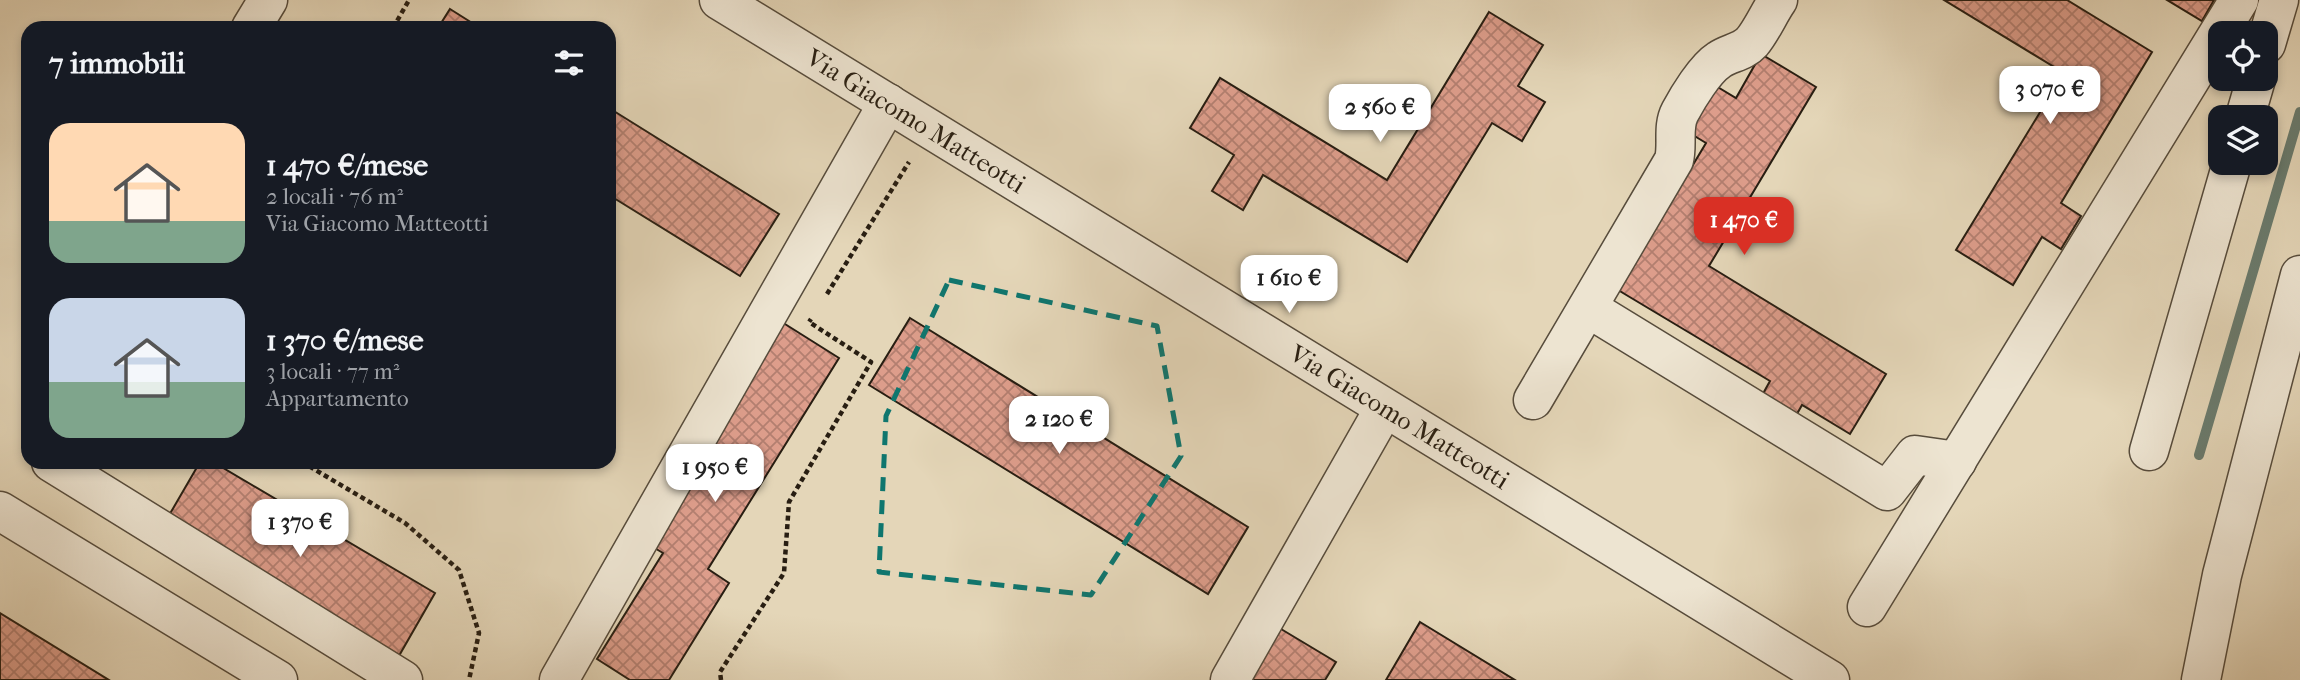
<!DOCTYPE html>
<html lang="it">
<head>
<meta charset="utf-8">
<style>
	:root { --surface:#171b24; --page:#20242c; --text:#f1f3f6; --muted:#9ea1a6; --accent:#d93025 }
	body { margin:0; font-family:"IM FELL French Canon",serif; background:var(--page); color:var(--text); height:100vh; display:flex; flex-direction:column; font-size:26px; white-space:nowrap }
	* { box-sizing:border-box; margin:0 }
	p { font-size:23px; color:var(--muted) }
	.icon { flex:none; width:38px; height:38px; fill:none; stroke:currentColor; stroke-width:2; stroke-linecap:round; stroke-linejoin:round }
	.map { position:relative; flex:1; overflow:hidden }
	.details { position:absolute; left:21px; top:21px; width:595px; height:448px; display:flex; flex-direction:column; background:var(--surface); border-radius:21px; box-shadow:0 4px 10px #0003 }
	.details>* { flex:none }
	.tools { position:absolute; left:2208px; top:21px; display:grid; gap:14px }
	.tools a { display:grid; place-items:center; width:70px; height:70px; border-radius:14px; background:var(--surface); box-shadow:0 4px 10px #0003; font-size:35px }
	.price { position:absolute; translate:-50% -60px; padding:0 16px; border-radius:14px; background:#fff; color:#222; font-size:23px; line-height:46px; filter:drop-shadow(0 2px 4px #0008) }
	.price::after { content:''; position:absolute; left:50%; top:42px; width:21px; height:16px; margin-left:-10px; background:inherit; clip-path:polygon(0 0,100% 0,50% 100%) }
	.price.selected { background:var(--accent); color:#fff }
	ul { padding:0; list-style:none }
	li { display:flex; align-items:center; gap:21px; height:175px; padding:0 28px }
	li span { display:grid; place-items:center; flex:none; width:196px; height:140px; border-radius:21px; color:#555 }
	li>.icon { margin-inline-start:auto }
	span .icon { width:84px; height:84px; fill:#fffc; stroke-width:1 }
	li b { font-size:30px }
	h2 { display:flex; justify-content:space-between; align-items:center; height:84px; padding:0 28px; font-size:30px }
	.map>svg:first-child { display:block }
</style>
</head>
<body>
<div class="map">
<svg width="2300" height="680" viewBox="0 0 2300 680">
	<defs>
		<pattern id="building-cross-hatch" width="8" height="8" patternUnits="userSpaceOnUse" patternTransform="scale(1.75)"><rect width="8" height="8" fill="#dd9d8b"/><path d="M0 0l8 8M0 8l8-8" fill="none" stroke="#b37f70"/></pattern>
	</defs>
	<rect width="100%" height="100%" fill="#e4d6b8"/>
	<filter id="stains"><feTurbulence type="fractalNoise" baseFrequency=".00286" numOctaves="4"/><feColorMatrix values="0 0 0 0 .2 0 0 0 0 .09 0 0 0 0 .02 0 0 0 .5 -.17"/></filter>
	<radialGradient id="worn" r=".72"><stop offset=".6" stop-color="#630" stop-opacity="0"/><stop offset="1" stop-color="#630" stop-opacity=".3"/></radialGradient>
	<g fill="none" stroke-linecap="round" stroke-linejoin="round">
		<path stroke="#6a7b6e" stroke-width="10" d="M 2199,455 L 2300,112"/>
	</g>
	<g fill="url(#building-cross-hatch)" stroke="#281e12" stroke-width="2">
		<path d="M 1944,0 L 2067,0 L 2152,52 L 2061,203 L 2081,216 L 2061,249 L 2042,237 L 2013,285 L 1956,250 L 2064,73 Z"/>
		<path d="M 2167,0 L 2214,0 L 2202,21 Z"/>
		<path d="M 450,9 L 480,28 L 438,28 Z"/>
		<path d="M 1489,12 L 1543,45 L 1518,86 L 1545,102 L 1522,141 L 1492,123 L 1407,262 L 1263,175 L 1243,210 L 1212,191 L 1234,155 L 1190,128 L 1220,78 L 1387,180 Z"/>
		<path d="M 1761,54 L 1816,87 L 1709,266 L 1886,374 L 1850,434 L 1802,405 L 1793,421 L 1759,401 L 1770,381 L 1618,290 L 1706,143 L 1683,129 L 1711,83 L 1736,98 Z"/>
		<path d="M 609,108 L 779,214 L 740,276 L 609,195 Z"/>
		<path d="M 910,318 L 1248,527 L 1208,594 L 869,385 Z"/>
		<path d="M 777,319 L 839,358 L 708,569 L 729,583 L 669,680 L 630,680 L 597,659 L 663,553 L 641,540 Z"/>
		<path d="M 200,462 L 213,462 L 435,593 L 396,661 L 164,524 Z"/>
		<path d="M 0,613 L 109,680 L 0,680 Z"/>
		<path d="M 1420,622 L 1515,680 L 1386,680 Z"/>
		<path d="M 1276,626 L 1336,662 L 1325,680 L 1244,680 Z"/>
	</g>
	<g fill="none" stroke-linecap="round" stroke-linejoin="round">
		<defs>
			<g id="minor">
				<path id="s1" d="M 719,0 L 1830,680"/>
				<path d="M 251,28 L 268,0"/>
				<path d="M 2266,44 L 2279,0"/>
				<path d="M 2245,117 L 2256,79"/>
				<path d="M 1588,308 L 1887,491 L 1915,455 L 1957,461"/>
				<path d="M 1533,400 L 1674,160 C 1678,144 1672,127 1680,112 C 1688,97 1705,69 1719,60 C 1729,53 1743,52 1752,42 C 1762,30 1769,13 1778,0"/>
				<path d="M 2149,451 L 2232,163"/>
				<path d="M 51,462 L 403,680"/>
				<path d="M 0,511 L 278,680"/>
				<path d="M 1867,607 L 2239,0"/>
				<path d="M 559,680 L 888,103"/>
				<path d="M 1230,680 L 1384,409"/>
				<path d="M 2201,680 L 2222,575 L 2300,275"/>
			</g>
		</defs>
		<use href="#minor" stroke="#574c3c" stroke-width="41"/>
		<g stroke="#281e12" stroke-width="4.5" stroke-dasharray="5 3.5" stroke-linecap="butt">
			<path d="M 393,28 L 409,0"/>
			<path d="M 827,294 L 909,162"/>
			<path d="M 302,462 L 405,523 L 459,570 L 479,633 L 469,680"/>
			<path d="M 721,680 L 720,672 L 784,573 L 789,502 L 871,362 L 809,322 L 811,319"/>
		</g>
		<use href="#minor" stroke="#ede4d1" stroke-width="38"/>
	</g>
	<path fill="none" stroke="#0f766e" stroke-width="5" stroke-dasharray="14 9" stroke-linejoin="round" d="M 949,280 L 1157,326 L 1181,456 L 1091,595 L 879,572 L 886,416 Z"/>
	<g text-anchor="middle" stroke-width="5" stroke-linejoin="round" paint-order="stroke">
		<g font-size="26" fill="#281e12" stroke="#ede4d1">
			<text dy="9" stroke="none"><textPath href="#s1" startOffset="231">Via Giacomo Matteotti</textPath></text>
			<text dy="9" stroke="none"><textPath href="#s1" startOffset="798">Via Giacomo Matteotti</textPath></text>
		</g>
	</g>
	<rect width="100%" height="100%" filter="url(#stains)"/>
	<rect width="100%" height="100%" fill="url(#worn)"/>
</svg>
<div class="tools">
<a><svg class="icon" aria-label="locate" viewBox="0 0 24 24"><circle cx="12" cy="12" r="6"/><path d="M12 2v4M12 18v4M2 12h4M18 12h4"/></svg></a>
<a><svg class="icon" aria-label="layers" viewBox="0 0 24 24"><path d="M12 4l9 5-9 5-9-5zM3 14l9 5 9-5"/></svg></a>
</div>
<b class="price" style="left:2050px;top:126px">3 070 €</b>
<b class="price" style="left:1380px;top:144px">2 560 €</b>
<b class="price selected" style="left:1744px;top:257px">1 470 €</b>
<b class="price" style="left:1289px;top:315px">1 610 €</b>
<b class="price" style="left:1059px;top:456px">2 120 €</b>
<b class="price" style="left:715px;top:504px">1 950 €</b>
<b class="price" style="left:300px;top:559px">1 370 €</b>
<section class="details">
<h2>7 immobili<svg class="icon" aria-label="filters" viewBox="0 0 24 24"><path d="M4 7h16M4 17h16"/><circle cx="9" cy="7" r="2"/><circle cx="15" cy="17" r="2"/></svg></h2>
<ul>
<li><span style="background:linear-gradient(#ffd9b3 70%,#7fa58c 0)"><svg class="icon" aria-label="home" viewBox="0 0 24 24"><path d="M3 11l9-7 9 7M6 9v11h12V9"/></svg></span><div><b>1 470 €/mese</b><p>2 locali · 76 m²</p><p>Via Giacomo Matteotti</p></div></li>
<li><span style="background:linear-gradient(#c9d6e8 60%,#7fa58c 0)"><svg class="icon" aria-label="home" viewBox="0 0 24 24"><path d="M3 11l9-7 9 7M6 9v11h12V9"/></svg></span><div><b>1 370 €/mese</b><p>3 locali · 77 m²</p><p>Appartamento</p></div></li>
</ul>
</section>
</div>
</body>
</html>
